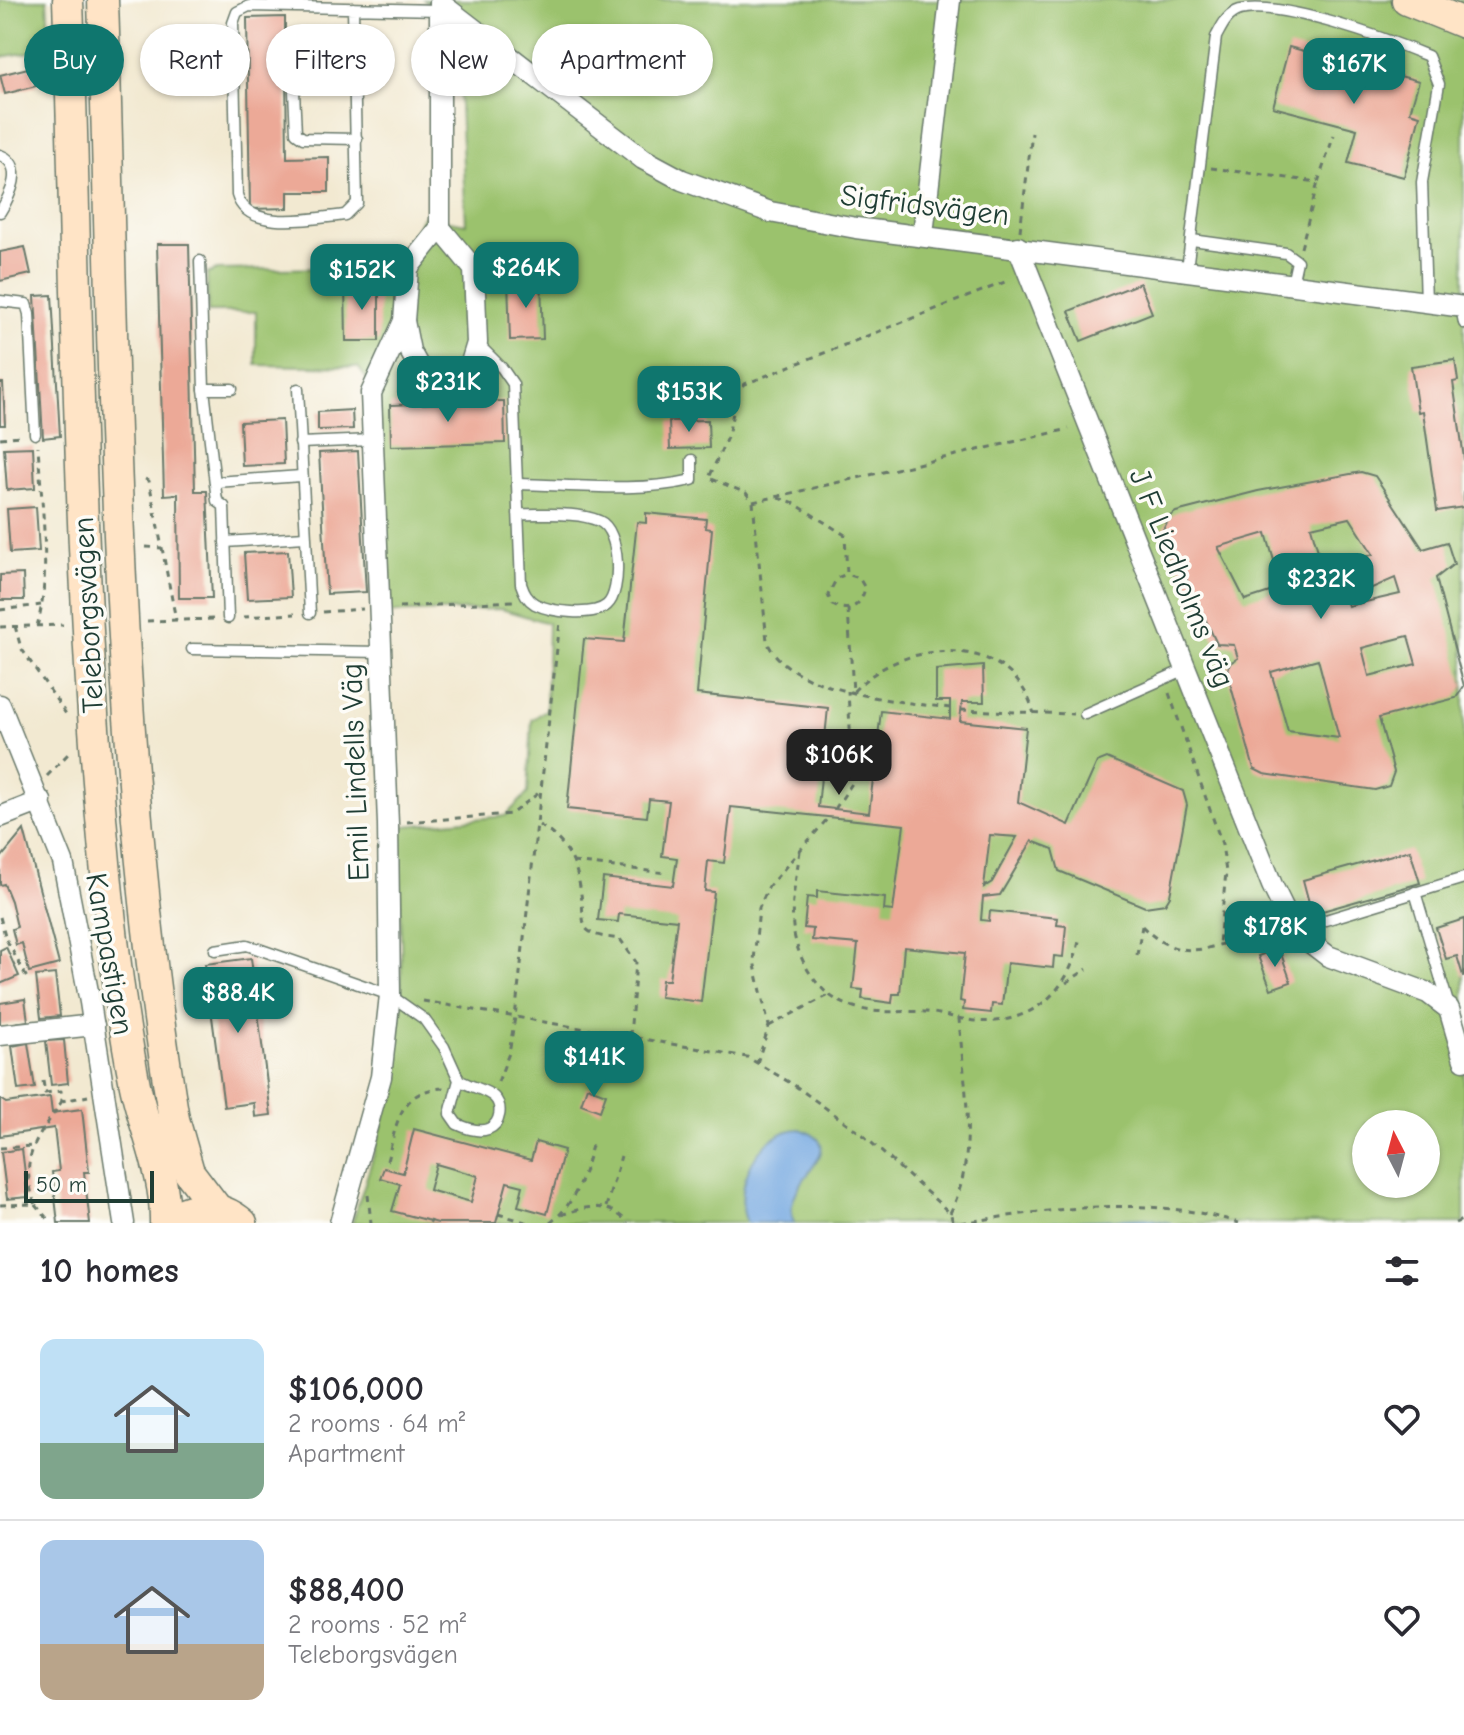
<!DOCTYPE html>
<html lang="en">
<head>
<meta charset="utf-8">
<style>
	:root { --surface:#fff; --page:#f2f2f3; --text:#2b2b33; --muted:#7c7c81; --line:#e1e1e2; --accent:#0f766e }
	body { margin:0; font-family:"Comic Neue",sans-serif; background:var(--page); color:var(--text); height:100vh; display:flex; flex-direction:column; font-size:30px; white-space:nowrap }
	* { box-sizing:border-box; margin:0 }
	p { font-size:26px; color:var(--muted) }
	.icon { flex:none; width:44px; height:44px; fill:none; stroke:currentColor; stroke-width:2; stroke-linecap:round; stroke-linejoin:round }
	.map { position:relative; height:1223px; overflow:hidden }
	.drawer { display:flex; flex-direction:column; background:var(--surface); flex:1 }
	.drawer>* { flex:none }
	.banner { position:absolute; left:24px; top:24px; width:800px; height:72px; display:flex; gap:16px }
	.needle { width:52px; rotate:354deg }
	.controls { position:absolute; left:1352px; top:1110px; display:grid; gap:16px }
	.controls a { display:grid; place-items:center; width:88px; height:88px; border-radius:50%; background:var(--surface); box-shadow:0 2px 6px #0004; font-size:40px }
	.scale { position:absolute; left:24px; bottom:20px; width:130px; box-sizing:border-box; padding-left:8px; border:4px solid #1f3d34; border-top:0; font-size:22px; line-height:28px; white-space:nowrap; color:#1f3d34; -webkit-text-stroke:6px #fdfcf7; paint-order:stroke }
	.price { position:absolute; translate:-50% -68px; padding:0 18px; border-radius:16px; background:var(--accent); color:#fff; font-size:26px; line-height:52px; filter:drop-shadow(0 2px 4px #0008) }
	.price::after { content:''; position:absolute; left:50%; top:48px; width:24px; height:18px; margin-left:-12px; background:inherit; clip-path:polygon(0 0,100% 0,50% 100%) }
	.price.current { background:#222; color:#fff }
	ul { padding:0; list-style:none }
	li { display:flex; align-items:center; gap:24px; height:200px; padding:0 40px }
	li+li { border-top:2px solid var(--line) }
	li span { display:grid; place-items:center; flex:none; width:224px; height:160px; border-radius:16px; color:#555 }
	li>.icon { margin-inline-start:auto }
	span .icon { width:96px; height:96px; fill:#fffc; stroke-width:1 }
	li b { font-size:34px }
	h2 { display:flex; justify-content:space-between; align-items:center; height:96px; padding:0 40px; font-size:34px }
	.chip { padding:0 28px; border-radius:36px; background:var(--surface); box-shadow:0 2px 6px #0004; font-size:28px; line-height:72px }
	.chip.current { background:var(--accent); color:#fff }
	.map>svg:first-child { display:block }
</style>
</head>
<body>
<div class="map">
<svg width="1464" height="1223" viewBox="0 0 1464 1223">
	<rect width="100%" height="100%" fill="#fdfcf7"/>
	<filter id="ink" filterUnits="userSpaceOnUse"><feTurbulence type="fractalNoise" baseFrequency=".0125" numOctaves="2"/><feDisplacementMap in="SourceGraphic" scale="16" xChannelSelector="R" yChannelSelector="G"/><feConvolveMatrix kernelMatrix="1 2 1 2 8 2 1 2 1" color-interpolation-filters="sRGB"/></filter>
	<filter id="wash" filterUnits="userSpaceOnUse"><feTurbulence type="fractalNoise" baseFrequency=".006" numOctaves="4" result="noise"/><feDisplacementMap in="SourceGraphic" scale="32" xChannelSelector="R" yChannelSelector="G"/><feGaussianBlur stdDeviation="1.8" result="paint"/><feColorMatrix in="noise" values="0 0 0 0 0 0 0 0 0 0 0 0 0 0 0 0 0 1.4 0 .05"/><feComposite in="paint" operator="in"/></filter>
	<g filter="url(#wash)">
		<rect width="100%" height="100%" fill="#f2e9d1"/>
		<g fill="#9bc26d" stroke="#5d8050" stroke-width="2" fill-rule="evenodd">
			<path d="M 0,0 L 47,0 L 50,49 L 0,57 Z"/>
			<path d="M 424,0 L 1464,0 L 1464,1223 L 1172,1223 L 1146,1218 L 1043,1223 L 352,1223 C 367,1176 385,1125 393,1076 C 407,994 400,910 396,827 L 505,816 L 528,793 L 532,720 L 546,710 L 548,623 L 501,609 L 384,613 L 376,392 L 358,367 L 256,365 L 256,312 L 208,312 L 207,274 L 217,270 L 396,267 L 423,216 L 466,224 L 458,67 L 480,58 ZM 1366,1124 L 1426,1124 L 1426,1184 L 1366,1184 Z"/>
		</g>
		<g fill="#75a8e1" stroke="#4a728a" stroke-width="2">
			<path d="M 800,1129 C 859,1149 776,1181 794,1223 L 747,1223 C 731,1187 759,1130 800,1129 Z"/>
			<path d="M 1146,1218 L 1172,1223 L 1043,1223 L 1048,1222 Z"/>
		</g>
		<g id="blocks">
			<g fill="#eca997" fill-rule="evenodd">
				<path d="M 285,17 L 285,35 L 328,34 L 328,68 L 286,69 L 287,158 L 329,157 L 329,192 L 288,192 L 288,208 L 250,209 L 247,18 Z"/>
				<path d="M 1289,47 L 1419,81 L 1410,112 L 1420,115 L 1404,177 L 1348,163 L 1357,129 L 1273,107 Z"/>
				<path d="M 32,67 L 36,86 L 5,94 L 0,75 Z"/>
				<path d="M 157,244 L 189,244 L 195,491 L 207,491 L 212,598 L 179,598 L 178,494 L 164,495 Z"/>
				<path d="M 25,247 L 31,274 L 0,281 L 0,252 Z"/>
				<path d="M 541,280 L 543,339 L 510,340 L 508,281 Z"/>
				<path d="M 379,282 L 379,341 L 346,341 L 345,283 Z"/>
				<path d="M 1140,283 L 1152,313 L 1081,341 L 1069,311 Z"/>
				<path d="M 52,295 L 60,436 L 43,438 L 35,296 Z"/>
				<path d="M 1455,360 L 1458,381 L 1453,382 L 1464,458 L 1464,507 L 1437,511 L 1423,411 L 1418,412 L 1411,366 Z"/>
				<path d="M 0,383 L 3,383 L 5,425 L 0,425 Z"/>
				<path d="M 504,401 L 505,443 L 391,446 L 390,405 Z"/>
				<path d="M 352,410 L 353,429 L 318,430 L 318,412 Z"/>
				<path d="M 282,420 L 284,464 L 242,466 L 240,422 Z"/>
				<path d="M 708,420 L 709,448 L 670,449 L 669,421 Z"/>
				<path d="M 33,447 L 35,488 L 7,490 L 4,448 Z"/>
				<path d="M 358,451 L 366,592 L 327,594 L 319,453 Z"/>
				<path d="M 1361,472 L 1375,476 L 1423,549 L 1447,542 L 1454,564 L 1436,578 L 1464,686 L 1456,698 L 1379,718 L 1394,772 L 1389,786 L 1375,790 L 1264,774 L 1254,769 L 1227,672 L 1230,663 L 1238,658 L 1234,645 L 1217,644 L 1163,530 L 1170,516 L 1176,512 L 1258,491 ZM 1350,518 L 1373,554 L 1325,575 L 1311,527 ZM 1266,533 L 1282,588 L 1245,600 L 1218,547 ZM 1395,578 L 1400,594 L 1348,606 L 1346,599 ZM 1408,636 L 1416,664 L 1369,676 L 1362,648 ZM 1318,659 L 1339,738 L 1288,731 L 1271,672 Z"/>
				<path d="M 36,507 L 39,551 L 10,553 L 7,509 Z"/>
				<path d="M 646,513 L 706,519 L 705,528 L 712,529 L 697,694 L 828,708 L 818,807 L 869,813 L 881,711 L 950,719 L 950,701 L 936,701 L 936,670 L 983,666 L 984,702 L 962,702 L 960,721 L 1026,728 L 1018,802 L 1069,825 L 1097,762 L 1107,758 L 1183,791 L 1187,805 L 1170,896 L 1165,904 L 1145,907 L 1059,871 L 1053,849 L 1032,841 L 1000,895 L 983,897 L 981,920 L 989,921 L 990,911 L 1058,918 L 1057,925 L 1066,926 L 1063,957 L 1054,956 L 1053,968 L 1007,963 L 1002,1005 L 992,1004 L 991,1013 L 963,1010 L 964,1002 L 960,1001 L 965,953 L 904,947 L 900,994 L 893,994 L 892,1003 L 862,999 L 863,990 L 853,989 L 858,944 L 812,940 L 813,929 L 804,928 L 807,897 L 817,898 L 817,891 L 885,898 L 884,910 L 893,911 L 904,825 L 731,807 L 724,863 L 708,861 L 705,891 L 714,892 L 701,1002 L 660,997 L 662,980 L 669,980 L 677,920 L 619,914 L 618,922 L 598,920 L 603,878 L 673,886 L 677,858 L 662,856 L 669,801 L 649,799 L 647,817 L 567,809 L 584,639 L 624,642 L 637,522 L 646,523 ZM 990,835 L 1017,837 L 992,882 L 984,887 Z"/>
				<path d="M 288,551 L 291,597 L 247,599 L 244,553 Z"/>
				<path d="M 23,574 L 24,600 L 0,600 L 0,575 Z"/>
				<path d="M 24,830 L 59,964 L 29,972 L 22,943 L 16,945 L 12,929 L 17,927 L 11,901 L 4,884 L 0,885 L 0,859 Z"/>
				<path d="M 1410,850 L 1420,883 L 1312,914 L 1303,880 Z"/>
				<path d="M 1464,919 L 1464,976 L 1463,976 L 1457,956 L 1446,959 L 1436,928 Z"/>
				<path d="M 6,947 L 19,976 L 0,984 L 0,950 Z"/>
				<path d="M 1279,948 L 1291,982 L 1271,989 L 1258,956 Z"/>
				<path d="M 251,958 L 271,1115 L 255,1117 L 254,1103 L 224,1107 L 205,964 Z"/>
				<path d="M 55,974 L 60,1016 L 41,1018 L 36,976 Z"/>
				<path d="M 25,999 L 28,1021 L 0,1025 L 0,1003 Z"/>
				<path d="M 64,1040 L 68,1083 L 51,1085 L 46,1041 Z"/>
				<path d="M 28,1043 L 35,1088 L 18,1090 L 12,1046 Z"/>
				<path d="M 587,1087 L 606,1094 L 600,1111 L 581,1104 Z"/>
				<path d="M 50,1097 L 52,1113 L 82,1109 L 89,1172 L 84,1172 L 90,1223 L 58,1223 L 52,1172 L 59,1171 L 54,1128 L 0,1136 L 0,1099 L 6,1103 Z"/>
				<path d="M 414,1129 L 531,1160 L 536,1142 L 564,1150 L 547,1214 L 518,1206 L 523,1186 L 507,1182 L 496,1223 L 438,1223 L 392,1211 L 400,1184 L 380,1178 L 384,1168 L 403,1173 ZM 436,1164 L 478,1176 L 471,1202 L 429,1190 Z"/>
				<path d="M 22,1149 L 28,1197 L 7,1199 L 1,1152 Z"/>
			</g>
		</g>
	</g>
	<g filter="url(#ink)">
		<use href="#blocks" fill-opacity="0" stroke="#69796b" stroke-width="2"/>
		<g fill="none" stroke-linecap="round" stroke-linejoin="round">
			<defs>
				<g id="lane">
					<path d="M 353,8 L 357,203 L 345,215 C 314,218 248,233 237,195 L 233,23 L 237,12 L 249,6 L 440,10"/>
					<path d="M 356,76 L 310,79 L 294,91 L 296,133 L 303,138 L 357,139"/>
					<path d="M 0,155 C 26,165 10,196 0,212"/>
					<path d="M 1192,240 L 1286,253 L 1297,261 L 1292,284"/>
					<path d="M 200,261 L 204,389 L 217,501 L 224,506 L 228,618"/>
					<path d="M 1187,269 L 1216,37 C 1222,26 1227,14 1240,10 C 1281,0 1387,39 1428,56 L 1439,84 L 1422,182 L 1426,302"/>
					<path d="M 0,301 L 26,304 L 29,314 L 35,434"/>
					<path d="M 1461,307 L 1464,323"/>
					<path d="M 477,343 L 502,368 L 513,384 L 521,584 C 524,593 527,599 535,604 C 551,612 593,617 607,605 C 622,592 621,530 599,521 C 577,511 542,515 518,514"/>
					<path d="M 204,389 L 232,389"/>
					<path d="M 298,389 L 310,613"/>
					<path d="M 300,443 L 373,440"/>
					<path d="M 216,482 L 301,476"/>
					<path d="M 517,484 C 574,485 636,493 692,480 L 692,460"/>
					<path d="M 225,542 L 305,537"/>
					<path d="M 192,649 L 381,652"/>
					<path d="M 1085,714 L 1186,669"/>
					<path d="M 1415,892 L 1448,1003"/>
					<path d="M 1296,929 L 1464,878"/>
					<path d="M 215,950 L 247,945 L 390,995 L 424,1019 L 444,1047 L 459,1080 L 450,1114 L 457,1124 C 466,1128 478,1133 488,1129 C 501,1124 503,1106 494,1097 C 485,1089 470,1087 459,1080"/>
				</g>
				<g id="street">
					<path d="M 440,3 L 643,159 L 682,180 L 770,212 L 856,228 L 1464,307"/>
					<path d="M 923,234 L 950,0"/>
					<path d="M 1018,247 L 1272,885 L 1294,930 L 1328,956 L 1428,993 L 1449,1009 L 1464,1060"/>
					<path d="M 404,321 L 410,351 L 425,378 L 467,376 L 477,343 L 474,269 L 440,228"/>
					<path d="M 0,705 L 63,862 L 90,1002 L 124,1223"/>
					<path d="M 0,817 L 41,801"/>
					<path d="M 0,1035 L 94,1025"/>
					<path d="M 340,1223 L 381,1077 L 390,995 L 388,824 L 371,393 L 404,321 L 408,268 L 440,228 L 440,3"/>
				</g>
				<g id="secondary">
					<path d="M 68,0 C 78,280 77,561 103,840 C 110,922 119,1004 135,1085 C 145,1132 166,1174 165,1223"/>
					<path d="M 103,0 C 115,373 113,750 174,1119 L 189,1172 L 217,1209"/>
					<path d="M 1407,0 L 1464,23"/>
					<path d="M 169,1223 C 190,1203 220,1204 242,1223"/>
				</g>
			</defs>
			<use href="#lane" stroke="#69796b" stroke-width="13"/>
			<use href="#street" stroke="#69796b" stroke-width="23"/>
			<use href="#secondary" stroke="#69796b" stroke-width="33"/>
			<g stroke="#69796b" stroke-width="3" stroke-dasharray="6 6" stroke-linecap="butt">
				<path d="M 1211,168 L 1318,182 L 1334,135"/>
				<path d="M 1020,231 L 1032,133"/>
				<path d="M 1301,248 L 1318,182"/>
				<path d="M 0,438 L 20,436"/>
				<path d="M 145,479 L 149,481 L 176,620"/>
				<path d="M 778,498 L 792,502 L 845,535 L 847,574 L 859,578 L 865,588 C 861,607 849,613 832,605 L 828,595 L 837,578 L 847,574"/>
				<path d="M 753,502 L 1069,429"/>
				<path d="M 146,547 L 162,548"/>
				<path d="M 399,607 L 514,601"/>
				<path d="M 848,609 L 853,692 C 902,637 1013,632 1034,714"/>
				<path d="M 0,610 L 41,605"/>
				<path d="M 323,612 L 363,609"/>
				<path d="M 243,617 L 295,614"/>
				<path d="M 147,621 L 215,619"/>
				<path d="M 15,626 L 21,648 L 66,714"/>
				<path d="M 37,626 C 52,574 41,500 38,446"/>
				<path d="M 0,627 L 63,625"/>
				<path d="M 1169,693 L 1222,844 L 1226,872 L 1219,944"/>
				<path d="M 950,708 C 902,702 786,692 767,641 L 753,502 L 746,493 L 709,478 L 728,435 L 738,391 L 745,384 L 1010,280"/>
				<path d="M 961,710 L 1073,714"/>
				<path d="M 47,776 L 69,753"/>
				<path d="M 835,809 L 853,782 L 848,691"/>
				<path d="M 407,822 L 511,814 L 540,792"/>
				<path d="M 539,825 C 570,844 578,865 582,902 C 583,909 582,920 585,927 C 591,937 609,937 620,939 L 636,962 L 630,1037"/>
				<path d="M 800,851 C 793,899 783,932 811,975 C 822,991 835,1002 854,1007 C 878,1015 902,1010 927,1012 C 943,1014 959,1019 975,1021 C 1029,1026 1069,993 1079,941"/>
				<path d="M 573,862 L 666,873"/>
				<path d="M 0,917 L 6,939 L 28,980"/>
				<path d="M 1142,926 C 1185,970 1221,943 1270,925"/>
				<path d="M 1137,955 L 1142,926"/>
				<path d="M 1066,983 L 1087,969"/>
				<path d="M 423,1001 L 747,1057 L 794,1085 L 863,1135 L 950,1213 L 954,1223"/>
				<path d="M 769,1026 L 829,995"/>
				<path d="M 757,1063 L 769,1026 L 754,961 L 759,908 L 769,886 L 829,817"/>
				<path d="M 43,1081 L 45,1093 L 61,1091 L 62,1101 L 88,1096"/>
				<path d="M 498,1082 L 509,1053 L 515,1017 L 560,622"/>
				<path d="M 0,1148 L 32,1146"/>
				<path d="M 387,1161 C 397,1124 398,1090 444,1088"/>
				<path d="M 368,1195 L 371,1223"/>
				<path d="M 35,1204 C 18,1156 37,1140 62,1101"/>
				<path d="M 0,1205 L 35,1204 L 51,1223"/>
				<path d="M 606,1207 L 621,1156"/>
				<path d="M 950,1213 C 980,1155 963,1081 959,1018"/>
				<path d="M 498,1214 L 529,1223"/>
				<path d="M 561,1215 C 586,1206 608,1201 628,1223"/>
				<path d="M 430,1223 L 431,1221"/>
				<path d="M 550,1223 C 576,1204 585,1172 593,1142"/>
				<path d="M 961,1223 C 1053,1209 1149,1194 1239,1223"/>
				<path d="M 1455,1223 L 1464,1219"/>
			</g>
			<use href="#lane" stroke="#fff" stroke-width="10"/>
			<use href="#street" stroke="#fff" stroke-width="20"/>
			<use href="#secondary" stroke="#ffe4c6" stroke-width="30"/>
		</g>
	</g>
	<g text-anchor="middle" stroke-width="7" stroke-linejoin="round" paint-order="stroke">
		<g font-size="30" fill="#1f3d34" stroke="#fdfcf7">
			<text transform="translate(925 205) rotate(7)" y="10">Sigfridsvägen</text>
			<text transform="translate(1182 578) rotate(68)" y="10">J F Liedholms väg</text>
			<text transform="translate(88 615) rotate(-93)" y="10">Teleborgsvägen</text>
			<text transform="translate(355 772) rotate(-92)" y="10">Emil Lindells Väg</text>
			<text transform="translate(110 954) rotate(80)" y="10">Kampastigen</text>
		</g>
	</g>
</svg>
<div class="controls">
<a><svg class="needle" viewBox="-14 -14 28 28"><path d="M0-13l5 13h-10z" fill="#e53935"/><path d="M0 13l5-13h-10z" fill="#7c7c81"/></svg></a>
</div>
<div class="scale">50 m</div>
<b class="price" style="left:1354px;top:106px">$167K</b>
<b class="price" style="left:526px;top:310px">$264K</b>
<b class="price" style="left:362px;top:312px">$152K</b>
<b class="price" style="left:448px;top:424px">$231K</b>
<b class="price" style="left:689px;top:434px">$153K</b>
<b class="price" style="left:1321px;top:621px">$232K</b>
<b class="price current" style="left:839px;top:797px">$106K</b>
<b class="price" style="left:1275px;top:969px">$178K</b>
<b class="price" style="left:238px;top:1035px">$88.4K</b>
<b class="price" style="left:594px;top:1099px">$141K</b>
<div class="banner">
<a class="chip current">Buy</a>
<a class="chip">Rent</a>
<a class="chip">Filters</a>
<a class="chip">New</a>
<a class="chip">Apartment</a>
</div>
</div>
<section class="drawer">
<h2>10 homes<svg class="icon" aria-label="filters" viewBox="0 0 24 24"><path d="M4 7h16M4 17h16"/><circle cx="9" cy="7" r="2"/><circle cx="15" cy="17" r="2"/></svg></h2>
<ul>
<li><span style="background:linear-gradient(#bfe0f5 65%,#7fa58c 0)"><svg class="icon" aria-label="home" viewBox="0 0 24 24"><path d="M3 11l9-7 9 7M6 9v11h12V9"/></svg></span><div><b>$106,000</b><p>2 rooms · 64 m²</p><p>Apartment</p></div><svg class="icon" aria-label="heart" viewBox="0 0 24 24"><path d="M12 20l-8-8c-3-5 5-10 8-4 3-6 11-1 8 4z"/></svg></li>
<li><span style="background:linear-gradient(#a9c7e8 65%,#b9a48a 0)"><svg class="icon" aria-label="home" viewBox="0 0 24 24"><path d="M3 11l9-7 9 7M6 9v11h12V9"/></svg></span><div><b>$88,400</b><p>2 rooms · 52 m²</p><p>Teleborgsvägen</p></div><svg class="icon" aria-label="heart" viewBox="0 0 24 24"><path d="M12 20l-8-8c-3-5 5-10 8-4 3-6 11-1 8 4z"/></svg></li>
</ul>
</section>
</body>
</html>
